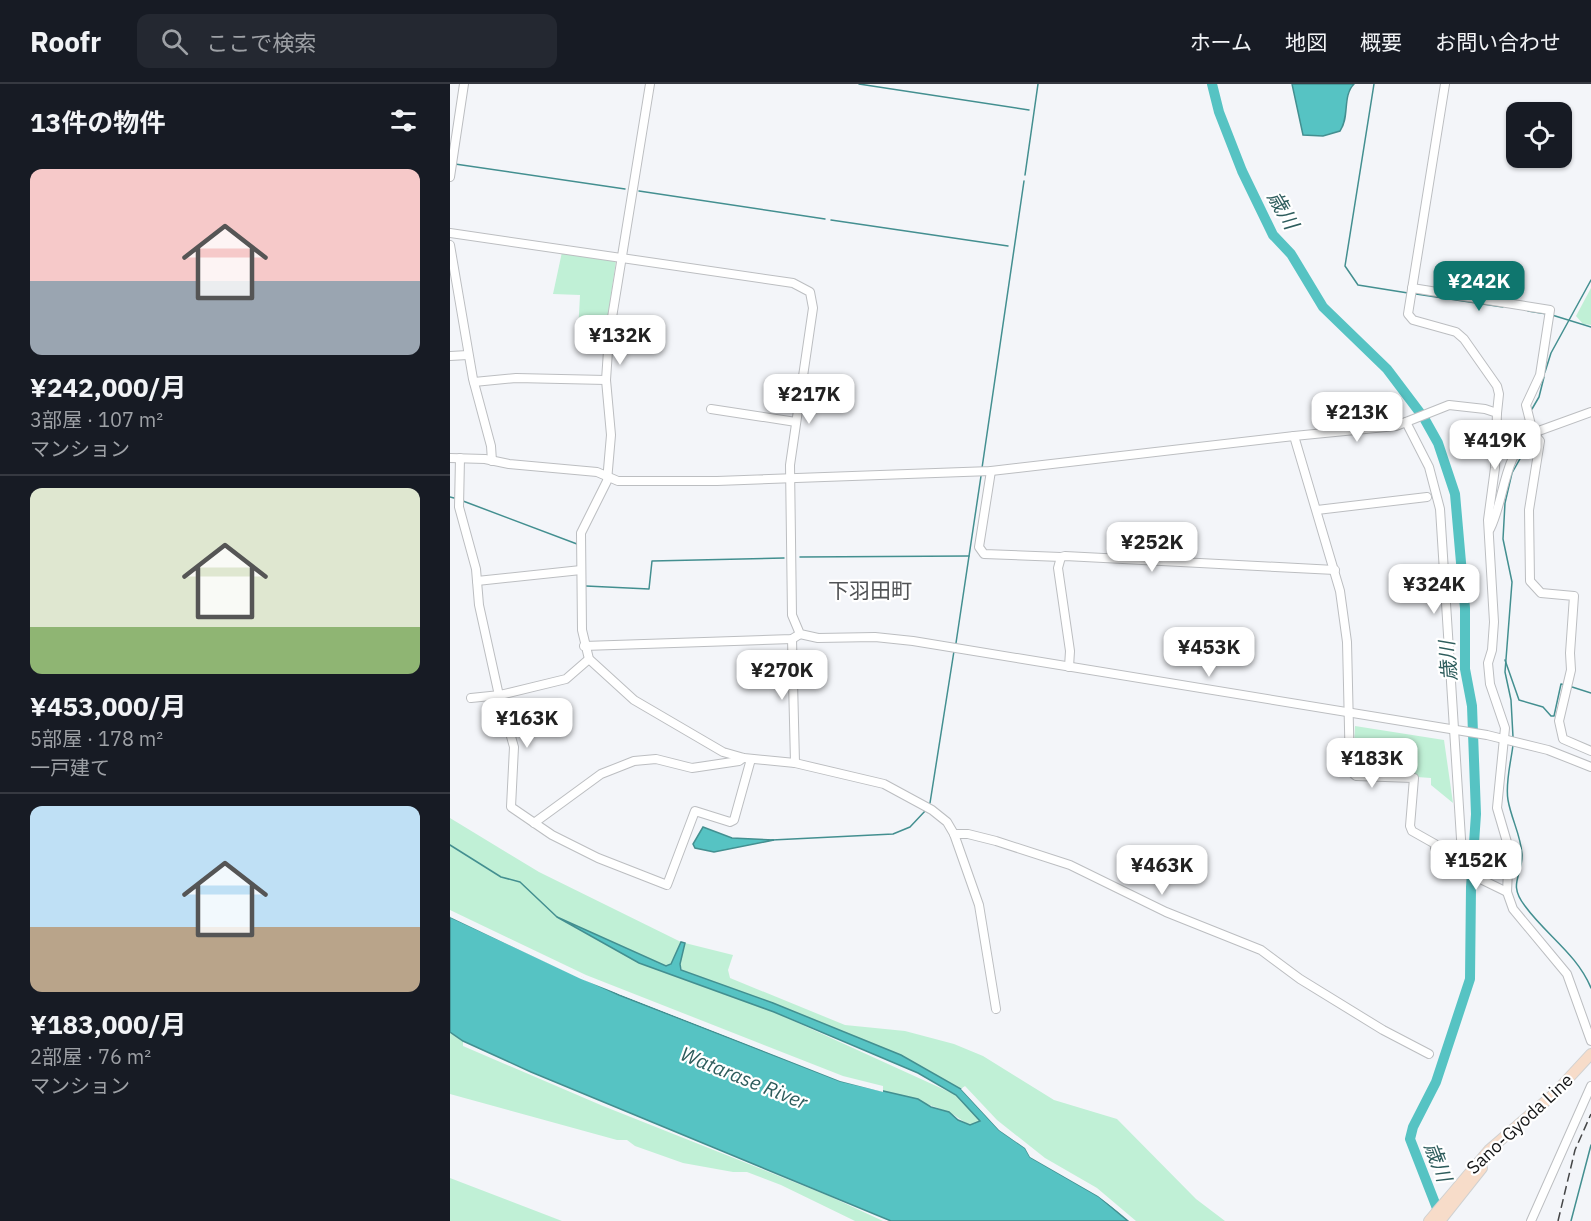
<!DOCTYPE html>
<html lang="ja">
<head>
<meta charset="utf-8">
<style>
	:root { --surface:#171b24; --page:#242831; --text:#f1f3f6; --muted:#9ea1a6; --line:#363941; --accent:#0f766e }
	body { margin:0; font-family:"IBM Plex Sans","Noto Sans JP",sans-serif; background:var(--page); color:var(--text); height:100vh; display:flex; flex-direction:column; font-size:22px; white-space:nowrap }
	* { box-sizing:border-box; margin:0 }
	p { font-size:20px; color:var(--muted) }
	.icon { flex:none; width:33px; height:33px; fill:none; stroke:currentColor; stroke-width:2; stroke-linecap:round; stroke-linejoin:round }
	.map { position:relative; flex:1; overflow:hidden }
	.sheet { display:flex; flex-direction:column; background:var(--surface); width:450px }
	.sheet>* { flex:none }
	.fabs { position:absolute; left:1056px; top:18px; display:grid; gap:12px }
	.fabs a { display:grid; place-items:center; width:66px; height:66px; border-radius:12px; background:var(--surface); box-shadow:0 2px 4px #0004; font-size:30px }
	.price { position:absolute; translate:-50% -51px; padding:0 14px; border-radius:12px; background:#fff; color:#222; font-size:20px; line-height:39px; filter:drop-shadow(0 2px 3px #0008) }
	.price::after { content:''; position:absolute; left:50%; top:36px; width:18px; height:14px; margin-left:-9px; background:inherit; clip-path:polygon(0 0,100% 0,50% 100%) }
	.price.selected { background:var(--accent); color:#fff }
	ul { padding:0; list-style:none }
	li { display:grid; align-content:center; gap:12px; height:318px; padding:0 30px }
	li+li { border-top:2px solid var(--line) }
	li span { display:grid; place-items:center; height:186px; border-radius:12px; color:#555 }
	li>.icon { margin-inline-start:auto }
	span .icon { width:108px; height:108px; fill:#fffc; stroke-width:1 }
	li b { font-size:26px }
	h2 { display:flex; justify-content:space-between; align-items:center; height:72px; padding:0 30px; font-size:26px }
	header { display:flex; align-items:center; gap:36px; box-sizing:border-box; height:84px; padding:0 30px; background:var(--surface); border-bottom:2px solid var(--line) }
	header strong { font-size:28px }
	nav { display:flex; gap:33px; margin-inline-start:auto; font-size:21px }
	.search { width:420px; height:54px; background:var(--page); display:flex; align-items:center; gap:15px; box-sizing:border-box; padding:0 21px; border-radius:12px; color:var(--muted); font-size:22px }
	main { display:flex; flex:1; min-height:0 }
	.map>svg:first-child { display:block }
</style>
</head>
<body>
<header>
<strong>Roofr</strong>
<div class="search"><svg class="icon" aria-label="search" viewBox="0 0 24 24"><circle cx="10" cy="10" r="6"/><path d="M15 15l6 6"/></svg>ここで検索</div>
<nav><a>ホーム</a><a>地図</a><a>概要</a><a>お問い合わせ</a></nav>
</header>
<main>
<section class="sheet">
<h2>13件の物件<svg class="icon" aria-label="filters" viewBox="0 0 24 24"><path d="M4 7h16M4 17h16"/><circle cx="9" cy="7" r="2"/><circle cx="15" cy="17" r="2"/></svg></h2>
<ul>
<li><span style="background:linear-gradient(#f6c9c9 60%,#9aa5b1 0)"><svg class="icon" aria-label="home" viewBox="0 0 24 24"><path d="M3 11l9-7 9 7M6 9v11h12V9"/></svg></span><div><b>¥242,000/月</b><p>3部屋 · 107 m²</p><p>マンション</p></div></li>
<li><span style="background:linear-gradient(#dfe7d0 75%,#8fb573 0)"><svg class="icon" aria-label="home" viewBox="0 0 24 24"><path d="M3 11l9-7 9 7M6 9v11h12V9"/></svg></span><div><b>¥453,000/月</b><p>5部屋 · 178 m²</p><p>一戸建て</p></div></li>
<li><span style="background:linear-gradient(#bfe0f5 65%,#b9a48a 0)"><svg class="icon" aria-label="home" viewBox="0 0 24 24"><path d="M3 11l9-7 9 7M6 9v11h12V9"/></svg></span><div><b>¥183,000/月</b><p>2部屋 · 76 m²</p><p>マンション</p></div></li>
</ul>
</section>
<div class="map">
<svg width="1141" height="1137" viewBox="0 0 1141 1137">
	<rect width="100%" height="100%" fill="#f3f5f9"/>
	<g fill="#c0f0d6">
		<path d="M 112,168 L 166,177 L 157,238 L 153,250 L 128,249 L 130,211 L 103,210 Z"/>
		<path d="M 1141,204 L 1141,241 L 1133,240 L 1126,232 Z"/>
		<path d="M 905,642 L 994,656 L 1003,719 L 981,701 L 981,694 L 967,693 L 966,690 L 907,688 L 903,685 Z"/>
		<path d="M 0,734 L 89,788 L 231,858 L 221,880 L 216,882 L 115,838 L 189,879 L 324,928 L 506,1011 L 530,1037 L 520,1041 C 511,1037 505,1030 496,1027 C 475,1019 455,1013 433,1008 L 433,1002 L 393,992 L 136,891 L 0,826 Z"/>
		<path d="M 235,859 L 283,871 L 278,886 L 280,894 L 395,941 L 455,947 L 504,960 L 533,972 L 604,1016 L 667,1035 L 746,1115 L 775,1137 L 686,1137 L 647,1104 L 595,1074 L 547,1036 L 515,1002 L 511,1005 L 451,971 L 232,886 L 230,880 Z"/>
		<path d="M 0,948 L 13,957 L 13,962 L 153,1022 L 379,1112 L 433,1137 L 405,1137 L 331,1101 L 297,1088 L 283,1088 L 233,1079 L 185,1062 L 177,1056 L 167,1056 L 0,1010 Z"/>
		<path d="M 0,1094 L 13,1099 L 112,1137 L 0,1137 Z"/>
	</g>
	<g fill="#56c3c3" stroke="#438f90" stroke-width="1.5">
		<path d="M 842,0 L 904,0 C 892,12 900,33 890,47 L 873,52 L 853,51 Z"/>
		<path d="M 253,743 L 282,754 L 324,756 L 264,768 L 245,764 L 243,760 Z"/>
		<path d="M 0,833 L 169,911 L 390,997 L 468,1015 L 481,1023 L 499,1028 L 508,1036 L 520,1041 L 530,1037 L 506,1011 L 468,989 L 324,928 L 189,879 L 107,833 L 216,882 L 221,880 L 231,858 L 235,859 L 230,880 L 231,886 L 323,919 L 451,971 L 511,1005 L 549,1046 L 575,1064 L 580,1073 L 648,1112 L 678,1137 L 441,1137 L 81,988 L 13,957 L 0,948 Z"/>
	</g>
	<g fill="#f3f5f9">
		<path d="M 1,830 L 133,893 L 391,994 L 433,1005 L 433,1008 L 390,997 L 131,895 L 0,833 Z"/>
		<path d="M 514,1003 L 551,1044 L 577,1062 L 582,1071 L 650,1110 L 681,1137 L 648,1112 L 580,1073 L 575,1064 L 549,1046 L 511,1005 Z"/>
	</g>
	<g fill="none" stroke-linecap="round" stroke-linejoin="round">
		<g stroke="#438f90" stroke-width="1.5">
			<path d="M 409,0 L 579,26"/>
			<path d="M 924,0 L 895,182 L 908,201 L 958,209"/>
			<path d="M 5,80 L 175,105"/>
			<path d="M 575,91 L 588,0"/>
			<path d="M 189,107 L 375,135"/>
			<path d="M 381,136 L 558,162"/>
			<path d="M 966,210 L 1053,223"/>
			<path d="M 1078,227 L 1097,230"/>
			<path d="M 1102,231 L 1141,243"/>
			<path d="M 1095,288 L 1101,269 L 1141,196"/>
			<path d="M 1082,325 L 1089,313 L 1094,293"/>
			<path d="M 1077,340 L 1078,350"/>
			<path d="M 532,384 L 574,97"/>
			<path d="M 0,413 L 4,414"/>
			<path d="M 13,417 L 127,460"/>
			<path d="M 350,473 L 519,472"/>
			<path d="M 136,502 L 199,505 L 202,477 L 334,474"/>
			<path d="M 506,559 L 531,392"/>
			<path d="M 1055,576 L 1069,616 L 1093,623 L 1101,632 L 1104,632 L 1111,600 L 1115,601"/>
			<path d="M 1119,602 L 1141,609"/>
			<path d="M 1063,653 L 1061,616 L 1055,588 L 1062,498 L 1053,455 L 1055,419 L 1062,389 L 1080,357"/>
			<path d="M 1063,661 C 1061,678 1055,699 1058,716 C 1061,734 1071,752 1072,770 C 1073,792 1057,799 1075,822 C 1096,851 1127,870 1141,904"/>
			<path d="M 480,719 L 504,567"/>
			<path d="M 322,756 L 443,750 L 460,743 L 476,726"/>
			<path d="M 0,761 L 51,793 L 70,798 L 107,833"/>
			<path d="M 1121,1137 L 1141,1061"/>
		</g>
		<path stroke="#56c3c3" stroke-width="10" d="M 762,0 L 769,28 L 792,87 L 823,151 L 841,170 L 873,223 L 937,285 L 974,334 L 988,359 L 1005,410 L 1015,524 L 1015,585 L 1022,622 L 1026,730 L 1021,803 L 1020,895 L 986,998 L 963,1043 L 960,1055 L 990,1132"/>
		<defs>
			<g id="minor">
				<path d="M 200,0 L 159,252 L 156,296 L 161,351 L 157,397 L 131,449 L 132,546 L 139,575 L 184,616 L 273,668 L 294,674 L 345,679 L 434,700 L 482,726 L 497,738 L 504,750 L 529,821 L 546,925"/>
				<path d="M 995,0 L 958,230 L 963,236 L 1006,248 L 1014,255 L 1047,302 L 1049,310 L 1047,329"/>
				<path d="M 0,93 L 14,0"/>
				<path d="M 0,149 L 343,199 L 360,208 L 363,224 L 340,381 L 342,531 L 350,550 L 368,554 L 425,553 L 463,557 L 1037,651 L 1098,666 L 1141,683"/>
				<path d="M 0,161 L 23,295 L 41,362 L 42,377"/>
				<path d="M 962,204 L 1100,226 L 1090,291 L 1076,321 L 1083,349 L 1141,328"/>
				<path d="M 0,272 L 18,271"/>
				<path d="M 24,298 L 66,294 L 156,296"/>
				<path d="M 261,325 L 346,338"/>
				<path d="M 956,338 L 979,383 L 990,425 L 1013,786"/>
				<path d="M 844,352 L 946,342 L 999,321 L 1035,325 L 1047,329 L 1045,384 L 1038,436 L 1044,538 L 1042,566 L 1038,579 L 1040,600 L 1055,644 L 1047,724 L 1059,765 L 1057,808 L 1063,825 L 1117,890 L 1141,957"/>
				<path d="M 0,374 L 35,375 L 59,380 L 147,388 L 168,397 L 267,397 L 541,387 L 844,352 L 890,507 L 897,558 L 900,687 L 906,692 L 964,694 L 960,742 L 962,747 L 985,760 L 985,765 L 1016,788 L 1057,808"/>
				<path d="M 10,374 L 9,423 L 26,485 L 29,521 L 48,607 L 64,663 L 61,723 L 102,751 L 148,774 L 217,801 L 245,727 L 280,738 L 284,736 L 301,675"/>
				<path d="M 541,387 L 529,463 L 534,470 L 611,473"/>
				<path d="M 867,426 L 977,413"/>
				<path d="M 1040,445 C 1055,415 1053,369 1083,349 L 1090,357 L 1079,426 L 1080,497 L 1091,509 L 1124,512 L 1120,569 L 1121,586 L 1109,637 L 1113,655 L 1141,667"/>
				<path d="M 27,497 L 131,486"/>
				<path d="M 342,555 L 345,679"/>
				<path d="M 134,562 L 342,555 L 350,550"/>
				<path d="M 619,583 L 620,567 L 608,484 L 611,473 L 615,472 L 885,486"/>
				<path d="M 21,614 L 50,611 L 116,595 L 139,575"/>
				<path d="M 84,739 L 151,690 L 184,677 L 206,675 L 242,684 L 289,677 L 293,674"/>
				<path d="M 504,750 L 518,750 L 546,757 L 620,781 L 716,828 L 811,866 L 850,895 L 933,946 L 979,970"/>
				<path d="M 1081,1137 L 1141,1002"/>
			</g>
			<g id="major">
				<path d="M 979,1137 L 1039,1066 L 1104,1010 L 1141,970"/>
				<path d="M 990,1137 L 1032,1084"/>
			</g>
		</defs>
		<use href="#minor" stroke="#bcbec1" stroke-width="10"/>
		<use href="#major" stroke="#d0d1d1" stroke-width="12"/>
		<use href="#minor" stroke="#fff" stroke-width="8"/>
		<use href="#major" stroke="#f7dcc9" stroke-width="10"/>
		<path stroke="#454647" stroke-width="1.5" stroke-dasharray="9 4.5" stroke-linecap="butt" d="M 1108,1137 L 1125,1066 L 1141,1030"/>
	</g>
	<g text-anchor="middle" stroke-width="4.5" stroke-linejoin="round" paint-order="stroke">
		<g font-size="18" fill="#161718" stroke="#fff">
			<text transform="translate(1070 1040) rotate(-43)" y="6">Sano-Gyoda Line</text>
		</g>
		<g font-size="20" font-style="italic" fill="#2d5c5c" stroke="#fff">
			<text transform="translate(833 126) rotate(60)" y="7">歳川</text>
			<text transform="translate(998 577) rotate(-94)" y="7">歳川</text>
			<text transform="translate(294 994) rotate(22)" y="7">Watarase River</text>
			<text transform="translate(988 1078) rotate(69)" y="7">歳川</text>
		</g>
		<g font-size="21" fill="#515355" stroke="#fff">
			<text x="420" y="514">下羽田町</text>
		</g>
	</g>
</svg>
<div class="fabs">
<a><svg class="icon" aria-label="locate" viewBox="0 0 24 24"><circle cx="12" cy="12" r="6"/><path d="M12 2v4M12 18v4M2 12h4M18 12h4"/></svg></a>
</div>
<b class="price selected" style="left:1029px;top:228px">¥242K</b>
<b class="price" style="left:170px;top:282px">¥132K</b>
<b class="price" style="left:359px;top:341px">¥217K</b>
<b class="price" style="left:907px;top:359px">¥213K</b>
<b class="price" style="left:1045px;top:387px">¥419K</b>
<b class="price" style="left:702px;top:489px">¥252K</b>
<b class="price" style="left:984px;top:531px">¥324K</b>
<b class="price" style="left:759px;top:594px">¥453K</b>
<b class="price" style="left:332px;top:617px">¥270K</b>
<b class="price" style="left:77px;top:665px">¥163K</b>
<b class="price" style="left:922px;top:705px">¥183K</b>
<b class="price" style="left:1026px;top:807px">¥152K</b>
<b class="price" style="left:712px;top:812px">¥463K</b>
</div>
</main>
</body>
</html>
